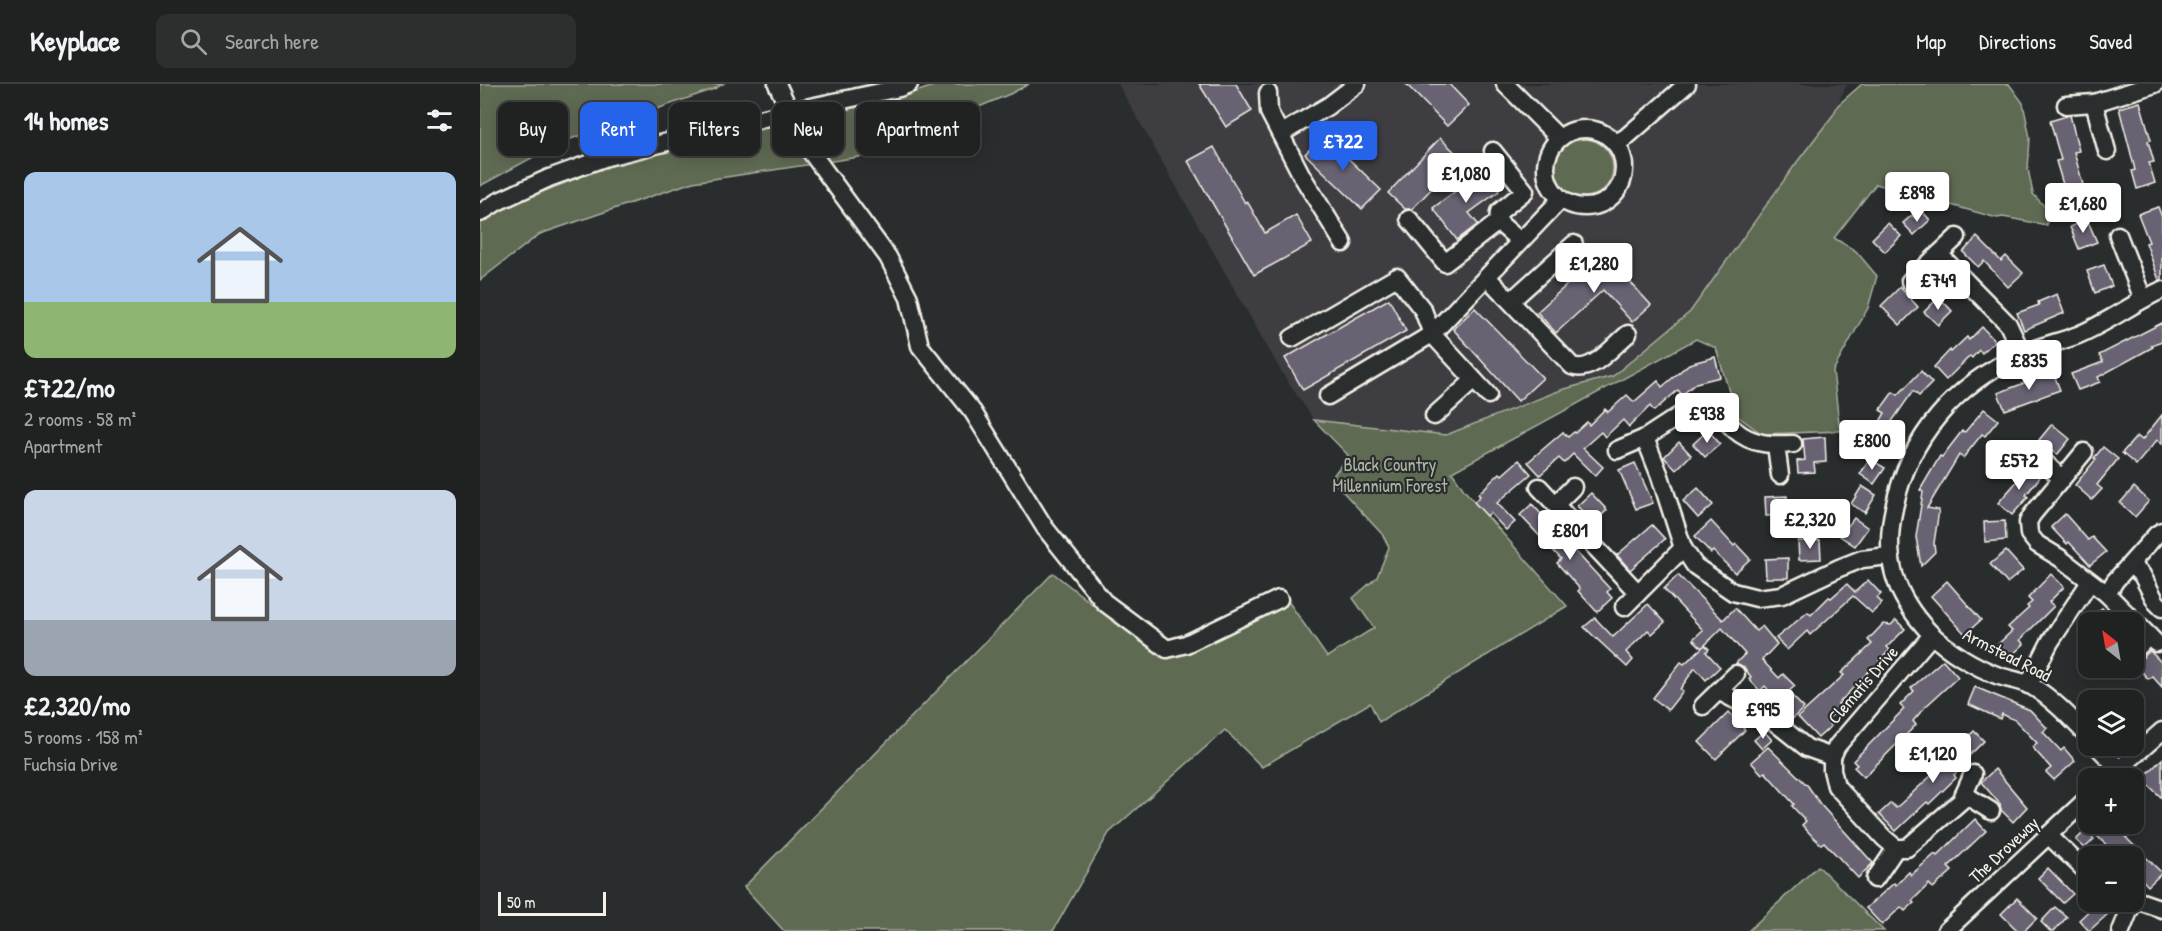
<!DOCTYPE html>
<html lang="en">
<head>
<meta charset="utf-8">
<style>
	:root { --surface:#202222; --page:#2d2f2f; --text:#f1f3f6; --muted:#a2a4a5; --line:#3d3f40; --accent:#2563eb }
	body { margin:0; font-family:"Patrick Hand",sans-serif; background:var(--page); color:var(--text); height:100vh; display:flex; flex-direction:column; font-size:22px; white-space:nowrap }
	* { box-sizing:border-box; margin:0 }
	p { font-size:20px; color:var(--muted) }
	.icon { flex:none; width:33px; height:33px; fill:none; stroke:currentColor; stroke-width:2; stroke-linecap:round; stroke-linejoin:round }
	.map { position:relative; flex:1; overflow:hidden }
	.drawer { display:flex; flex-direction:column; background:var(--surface); width:480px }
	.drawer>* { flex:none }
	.guide { position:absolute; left:18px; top:18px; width:570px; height:54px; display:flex; gap:12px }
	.needle { width:39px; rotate:329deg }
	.fabs { position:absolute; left:1598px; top:528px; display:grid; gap:12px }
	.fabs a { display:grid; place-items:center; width:66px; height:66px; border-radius:12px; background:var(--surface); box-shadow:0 3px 15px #0003,0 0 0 2px var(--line); font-size:30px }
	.scale { position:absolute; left:18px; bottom:15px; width:108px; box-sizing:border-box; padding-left:6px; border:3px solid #f4f1e8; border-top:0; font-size:16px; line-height:21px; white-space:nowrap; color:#f4f1e8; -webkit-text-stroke:4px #2a2d2e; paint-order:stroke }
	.price { position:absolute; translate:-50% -51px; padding:0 14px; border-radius:6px; background:#fff; color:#222; font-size:20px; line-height:39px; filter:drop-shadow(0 2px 3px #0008) }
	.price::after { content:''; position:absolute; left:50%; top:36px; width:18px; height:14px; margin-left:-9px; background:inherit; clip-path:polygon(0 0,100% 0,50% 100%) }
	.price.selected { background:var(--accent); color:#fff }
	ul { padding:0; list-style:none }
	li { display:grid; align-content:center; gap:12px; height:318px; padding:0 24px }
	li span { display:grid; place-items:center; height:186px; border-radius:12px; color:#555 }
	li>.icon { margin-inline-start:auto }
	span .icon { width:108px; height:108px; fill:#fffc; stroke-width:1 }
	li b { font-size:26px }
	h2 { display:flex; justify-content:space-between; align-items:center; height:72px; padding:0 24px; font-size:26px }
	.chip { padding:0 21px; border-radius:12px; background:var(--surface); box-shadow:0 3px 15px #0003,0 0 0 2px var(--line); font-size:21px; line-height:54px }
	.chip.selected { background:var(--accent); color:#fff }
	header { display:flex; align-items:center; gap:36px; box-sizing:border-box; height:84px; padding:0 30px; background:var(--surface); border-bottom:2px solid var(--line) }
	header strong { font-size:28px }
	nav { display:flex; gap:33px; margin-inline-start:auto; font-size:21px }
	.search { width:420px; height:54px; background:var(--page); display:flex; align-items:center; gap:15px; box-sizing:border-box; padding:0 21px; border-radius:12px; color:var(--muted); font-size:22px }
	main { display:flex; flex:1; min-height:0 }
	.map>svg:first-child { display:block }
</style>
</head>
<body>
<header>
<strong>Keyplace</strong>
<div class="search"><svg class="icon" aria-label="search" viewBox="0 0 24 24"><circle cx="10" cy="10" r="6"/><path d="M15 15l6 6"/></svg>Search here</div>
<nav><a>Map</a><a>Directions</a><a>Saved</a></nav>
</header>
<main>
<section class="drawer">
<h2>14 homes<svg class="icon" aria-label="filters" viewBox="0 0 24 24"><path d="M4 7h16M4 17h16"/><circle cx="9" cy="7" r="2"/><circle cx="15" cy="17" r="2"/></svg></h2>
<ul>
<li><span style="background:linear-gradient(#a9c7e8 70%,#8fb573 0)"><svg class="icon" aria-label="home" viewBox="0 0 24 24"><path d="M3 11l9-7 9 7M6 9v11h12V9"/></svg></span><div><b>£722/mo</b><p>2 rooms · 58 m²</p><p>Apartment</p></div></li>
<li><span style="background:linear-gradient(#c9d6e8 70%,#9aa5b1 0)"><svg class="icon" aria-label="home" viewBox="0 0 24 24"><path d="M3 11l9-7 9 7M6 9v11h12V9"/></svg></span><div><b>£2,320/mo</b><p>5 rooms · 158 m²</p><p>Fuchsia Drive</p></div></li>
</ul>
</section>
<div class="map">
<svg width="1682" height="847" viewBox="0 0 1682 847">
	<rect width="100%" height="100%" fill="#2a2d2e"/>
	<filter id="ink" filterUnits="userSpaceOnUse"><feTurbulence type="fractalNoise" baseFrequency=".0167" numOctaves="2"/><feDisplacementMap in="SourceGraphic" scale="12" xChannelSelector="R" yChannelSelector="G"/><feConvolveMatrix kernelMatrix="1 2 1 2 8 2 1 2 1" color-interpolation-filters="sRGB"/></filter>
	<g filter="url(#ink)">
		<path fill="#3c3d43" d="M 638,0 L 1367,0 L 1353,31 L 1282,126 L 1210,228 L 1133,292 L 1081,306 L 966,351 L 834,336 L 802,289 Z"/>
		<g fill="#5e6b53" stroke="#a9ae9e" stroke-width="1.5">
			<path d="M 0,0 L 243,0 L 234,5 L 79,59 L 0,102 Z"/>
			<path d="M 459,0 L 549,0 L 530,10 L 379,73 L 213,98 L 60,150 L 0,196 L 0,137 L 22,124 L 130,81 L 424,12 Z"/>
			<path d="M 1382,0 L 1529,0 L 1543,19 L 1550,54 L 1548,85 L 1553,110 L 1566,124 L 1567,141 L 1523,133 L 1517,134 L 1396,100 L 1354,154 L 1376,167 L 1397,192 L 1388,224 L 1353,287 L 1360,347 L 1282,350 L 1256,331 L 1236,264 L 1216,255 L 972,388 L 984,406 L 1087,522 L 899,638 L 890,619 L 782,683 L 745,646 L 629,749 L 573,847 L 304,847 L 264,803 L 573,489 L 625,530 L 702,570 L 808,517 L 847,573 L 894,544 L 873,514 L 897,493 L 909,463 L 902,450 L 851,395 L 868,371 L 834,336 L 966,351 L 1081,306 L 1133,292 L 1210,228 L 1317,78 L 1353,31 L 1358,21 Z"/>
			<circle cx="1104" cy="84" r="29"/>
			<path d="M 1338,782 L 1404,847 L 1268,847 Z"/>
		</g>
		<g fill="#676273" stroke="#f4f1e8" stroke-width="1.5">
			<path d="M 719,0 L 756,0 L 772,27 L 746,43 Z"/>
			<path d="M 926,0 L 969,0 L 989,21 L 967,42 Z"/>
			<path d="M 1660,18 L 1671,56 L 1668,57 L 1674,78 L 1669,79 L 1675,99 L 1657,105 L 1652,87 L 1655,86 L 1650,66 L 1639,24 Z"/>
			<path d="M 1590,31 L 1599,67 L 1594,68 L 1605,108 L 1587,114 L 1576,77 L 1581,76 L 1570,37 Z"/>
			<path d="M 844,51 L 901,106 L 882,125 L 825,70 Z"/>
			<path d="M 960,54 L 981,74 L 932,125 L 925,125 L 908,109 Z"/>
			<path d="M 734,63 L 765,119 L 767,117 L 785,149 L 816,131 L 832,159 L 774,191 L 708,77 Z"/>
			<path d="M 1004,86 L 1019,107 L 989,129 L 998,140 L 977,156 L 953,124 Z"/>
			<path d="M 1678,123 L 1682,133 L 1682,196 L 1679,196 L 1666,159 L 1669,158 L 1658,130 Z"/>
			<path d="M 1442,127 L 1450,136 L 1434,151 L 1423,139 L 1432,131 L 1435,134 Z"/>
			<path d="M 1607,135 L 1617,158 L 1599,165 L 1590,143 Z"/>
			<path d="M 1408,139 L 1421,152 L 1405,168 L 1392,155 Z"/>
			<path d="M 1497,153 L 1521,177 L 1526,172 L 1543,189 L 1528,203 L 1504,177 L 1498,183 L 1483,168 Z"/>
			<path d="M 1123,168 L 1171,221 L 1152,238 L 1123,206 L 1076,249 L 1057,228 Z"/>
			<path d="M 1624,181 L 1632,202 L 1615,209 L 1607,187 Z"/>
			<path d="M 1420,203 L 1438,223 L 1420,241 L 1401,222 Z"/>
			<path d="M 1577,210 L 1584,229 L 1544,246 L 1537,229 L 1559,221 L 1558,218 Z"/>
			<path d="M 1459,213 L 1472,227 L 1458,241 L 1444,228 Z"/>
			<path d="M 909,215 L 926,247 L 823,306 L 805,274 Z"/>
			<path d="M 995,224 L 1063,294 L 1038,317 L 973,245 Z"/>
			<path d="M 1682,239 L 1682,257 L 1671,261 L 1673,263 L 1618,293 L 1620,298 L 1598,306 L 1591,290 L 1623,278 L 1619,271 Z"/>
			<path d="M 1502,243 L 1515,257 L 1502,269 L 1499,266 L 1492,274 L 1490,272 L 1466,296 L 1454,283 L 1470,266 L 1471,268 L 1487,253 L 1489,256 Z"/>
			<path d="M 1235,273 L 1240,293 L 1216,299 L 1202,311 L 1198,306 L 1174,327 L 1170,322 L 1149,343 L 1143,336 L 1125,353 L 1121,348 L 1103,364 L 1123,383 L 1115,392 L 1093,370 L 1084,379 L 1079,374 L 1060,391 L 1048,378 L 1083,348 L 1088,353 L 1094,348 L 1095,349 L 1107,338 L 1109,341 L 1125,325 L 1128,328 L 1147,311 L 1154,318 L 1178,297 L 1182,303 L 1209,280 Z"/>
			<path d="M 1441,287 L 1452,299 L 1439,312 L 1433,307 L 1406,346 L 1413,350 L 1403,368 L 1387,360 L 1405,329 L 1400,326 L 1413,308 L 1418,311 Z"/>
			<path d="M 1573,288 L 1580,306 L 1525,326 L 1518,309 Z"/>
			<path d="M 1504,325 L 1518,336 L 1505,352 L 1502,350 L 1483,374 L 1479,371 L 1447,424 L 1459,426 L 1454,459 L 1455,468 L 1441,482 L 1436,453 L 1443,408 L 1440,406 L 1460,372 L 1462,373 L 1482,347 L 1485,348 Z"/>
			<path d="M 1682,331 L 1682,360 L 1677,356 L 1656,381 L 1642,369 L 1657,352 L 1662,356 Z"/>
			<path d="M 1572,340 L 1590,355 L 1577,371 L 1559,356 Z"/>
			<path d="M 1228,346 L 1240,360 L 1225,373 L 1213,360 Z"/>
			<path d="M 1345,353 L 1346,378 L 1334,379 L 1335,388 L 1318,389 L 1317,377 L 1325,376 L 1323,355 Z"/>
			<path d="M 1199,358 L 1211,371 L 1196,386 L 1184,373 Z"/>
			<path d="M 1623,363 L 1638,375 L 1617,401 L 1622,405 L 1612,416 L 1595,401 L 1616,375 L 1614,374 Z"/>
			<path d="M 1390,375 L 1405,384 L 1394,400 L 1380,390 Z"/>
			<path d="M 1039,376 L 1051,390 L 1017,419 L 1035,438 L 1026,446 L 1010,429 L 1007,432 L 994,418 L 1000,412 L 998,410 L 1020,389 L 1022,391 Z"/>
			<path d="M 1155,379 L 1173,419 L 1156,425 L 1139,386 Z"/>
			<path d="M 1546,381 L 1560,393 L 1546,411 L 1548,413 L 1532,431 L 1518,419 L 1540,394 L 1538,392 Z"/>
			<path d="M 1382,402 L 1396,411 L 1385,429 L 1371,420 Z"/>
			<path d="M 1654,403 L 1669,417 L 1655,433 L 1640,419 Z"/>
			<path d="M 1218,404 L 1233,421 L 1218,434 L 1203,417 Z"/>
			<path d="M 1111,409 L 1127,426 L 1114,439 L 1097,422 Z"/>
			<path d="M 1307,412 L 1308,431 L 1286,432 L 1285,413 Z"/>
			<path d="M 1052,420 L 1130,505 L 1127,508 L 1132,514 L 1117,528 L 1098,507 L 1100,505 L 1077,479 L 1081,475 L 1040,431 Z"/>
			<path d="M 1585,430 L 1608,456 L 1612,453 L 1626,468 L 1610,481 L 1589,458 L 1587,460 L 1571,443 Z"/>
			<path d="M 1374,434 L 1388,444 L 1375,462 L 1360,452 Z"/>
			<path d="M 1231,437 L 1254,462 L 1256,460 L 1270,475 L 1255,489 L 1233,467 L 1231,469 L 1215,452 Z"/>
			<path d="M 1525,437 L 1526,456 L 1505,458 L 1504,438 Z"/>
			<path d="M 1172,441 L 1185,455 L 1150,486 L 1137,471 Z"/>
			<path d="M 1340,456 L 1341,475 L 1319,476 L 1318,457 Z"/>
			<path d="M 1526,467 L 1543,486 L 1527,499 L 1510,480 Z"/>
			<path d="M 1308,474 L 1308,494 L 1286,494 L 1285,475 Z"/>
			<path d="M 1571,490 L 1584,503 L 1569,518 L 1574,522 L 1540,556 L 1544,560 L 1530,573 L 1518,560 L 1532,547 L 1528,543 L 1549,524 L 1547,522 L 1552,518 L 1548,514 Z"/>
			<path d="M 1198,491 L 1243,536 L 1255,524 L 1276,547 L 1282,542 L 1297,560 L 1282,576 L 1299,594 L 1303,590 L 1315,602 L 1308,608 L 1324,624 L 1310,637 L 1300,628 L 1305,624 L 1285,602 L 1280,607 L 1269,595 L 1271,593 L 1264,583 L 1256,579 L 1265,570 L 1242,544 L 1222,564 L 1213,555 L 1223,546 L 1184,505 Z"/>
			<path d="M 1388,496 L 1401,510 L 1397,514 L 1402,519 L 1392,529 L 1373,512 L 1330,551 L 1327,547 L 1307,566 L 1296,554 L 1328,528 L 1331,531 L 1349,513 L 1351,514 L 1367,500 L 1375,508 Z"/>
			<path d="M 1467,497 L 1501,536 L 1485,550 L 1451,512 Z"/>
			<path d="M 1168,520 L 1185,538 L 1172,550 L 1168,546 L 1146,568 L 1153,576 L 1147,583 L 1104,543 L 1115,534 L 1133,553 Z"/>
			<path d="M 1622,524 L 1635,538 L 1606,538 Z"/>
			<path d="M 1416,536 L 1425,545 L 1407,563 L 1410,566 L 1399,577 L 1401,579 L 1392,587 L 1391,585 L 1358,620 L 1361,623 L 1346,637 L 1351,642 L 1338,654 L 1318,633 L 1364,591 L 1361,589 L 1392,560 L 1388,556 L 1403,540 L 1411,541 Z"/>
			<path d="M 1225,561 L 1229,565 L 1226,568 L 1240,583 L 1226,596 L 1215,584 L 1200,605 L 1203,607 L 1188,626 L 1173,614 L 1201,578 L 1204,580 Z"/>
			<path d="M 1670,567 L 1682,579 L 1682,603 L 1672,592 L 1668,595 L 1655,580 Z"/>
			<path d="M 1463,576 L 1478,593 L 1445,623 L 1433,637 L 1436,641 L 1384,693 L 1374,683 L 1377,681 L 1373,677 L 1424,625 L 1420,621 L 1434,607 L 1431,604 Z"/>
			<path d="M 1495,603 L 1550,626 L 1567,644 L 1563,648 L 1581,667 L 1584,664 L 1595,677 L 1574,696 L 1566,688 L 1571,684 L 1552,663 L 1557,659 L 1535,636 L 1522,630 L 1520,635 L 1488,620 Z"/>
			<path d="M 1249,628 L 1265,646 L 1236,675 L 1219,658 Z"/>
			<path d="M 1284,647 L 1292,656 L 1282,665 L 1274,656 Z"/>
			<path d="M 1494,647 L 1504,657 L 1484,677 L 1487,680 L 1474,691 L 1476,694 L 1449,720 L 1447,718 L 1416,747 L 1399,730 L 1411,719 L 1416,724 L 1466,678 L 1464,677 L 1477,665 L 1474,662 L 1483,653 L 1486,655 Z"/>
			<path d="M 1288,663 L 1328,702 L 1340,720 L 1393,779 L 1378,794 L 1344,758 L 1341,760 L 1333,753 L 1322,741 L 1326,737 L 1312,722 L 1314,720 L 1285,688 L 1282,690 L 1271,678 Z"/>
			<path d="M 1682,675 L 1682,714 L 1662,695 Z"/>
			<path d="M 1515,685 L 1547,723 L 1533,738 L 1521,726 L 1520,720 L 1501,698 Z"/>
			<path d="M 1495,735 L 1506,747 L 1468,783 L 1472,787 L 1453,804 L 1449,800 L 1432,817 L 1434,819 L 1425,827 L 1421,823 L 1402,841 L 1386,824 L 1414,799 L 1416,801 L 1429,788 L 1431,791 L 1455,770 L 1457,772 Z"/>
			<path d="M 1627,740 L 1632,740 L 1682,789 L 1668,802 L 1653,786 L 1653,772 L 1638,772 L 1616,751 Z"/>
			<path d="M 1605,747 L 1614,755 L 1605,764 L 1596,756 Z"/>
			<path d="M 1568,784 L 1593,810 L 1583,819 L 1558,794 Z"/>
			<path d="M 1537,814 L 1557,834 L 1544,847 L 1538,847 L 1521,830 Z"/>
			<path d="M 1618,818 L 1629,829 L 1609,847 L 1599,836 Z"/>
			<path d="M 1575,823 L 1587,833 L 1574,847 L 1570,847 L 1561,838 Z"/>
		</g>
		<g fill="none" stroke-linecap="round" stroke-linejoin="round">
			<defs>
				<g id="minor">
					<path d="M 297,0 L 325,60 L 408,173 L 429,214 L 440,262 L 493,328 L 565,444 L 624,518 L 687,565 L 706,560 L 799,515"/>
					<path d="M 1025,0 L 1079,54"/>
					<path d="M 788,9 L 789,28 L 822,92 L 863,159"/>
					<path d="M 1614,19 L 1627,67"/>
					<path d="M 1586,21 L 1614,19 L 1675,0"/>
					<circle cx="1105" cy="84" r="39"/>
					<path d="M 802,49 L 848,22 L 877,0"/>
					<path d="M 1135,59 L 1145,54 L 1207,0"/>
					<path d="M 1013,67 L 1045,107 L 1019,128 L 1018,138"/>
					<path d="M 0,129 L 17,118 L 69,94 L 127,73 L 312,27 L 419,4 L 429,0"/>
					<path d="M 929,135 L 965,179 L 1018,138 L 1040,157"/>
					<path d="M 1638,151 L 1663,215"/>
					<path d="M 1459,170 L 1528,240 L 1542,270"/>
					<path d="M 1007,193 L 1092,282 C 1112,290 1133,262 1148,250"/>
					<path d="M 1430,197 L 1477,153"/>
					<path d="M 1031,217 L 1094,160"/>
					<path d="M 812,254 L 917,193 L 943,226 L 952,250 L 848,312"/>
					<path d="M 1008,311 L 952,250 L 1081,115"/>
					<path d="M 954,332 L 994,296"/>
					<path d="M 1165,354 L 1180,392 L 1203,464 L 1215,482 L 1253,508 L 1277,514 L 1302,511 L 1359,484 L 1382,475 L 1409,472"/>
					<path d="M 1296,361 L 1300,391"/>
					<path d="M 1137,366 L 1165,354 L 1211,324 L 1221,321 C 1237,325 1244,336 1255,346 C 1272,361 1292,361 1313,360"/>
					<path d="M 1604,368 L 1552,431 L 1548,438 L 1549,450 L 1557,460 L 1580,474 L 1627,510 L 1676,559"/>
					<path d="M 1560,374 L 1581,394"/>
					<path d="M 1059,403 L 1158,509"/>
					<path d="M 1076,420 L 1093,403"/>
					<path d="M 1651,481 L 1662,491 L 1676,518 L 1682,524"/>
					<path d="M 1627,510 L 1635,497 L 1677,450 L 1682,447"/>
					<path d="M 1144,523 L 1203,464"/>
					<path d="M 1452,551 L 1357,662 L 1352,673 L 1352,686 L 1356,702 L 1404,754 L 1416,764 L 1427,764 L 1481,717 L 1493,690"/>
					<path d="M 1653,568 L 1669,552"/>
					<path d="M 1548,601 L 1570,558 L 1610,498"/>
					<path d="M 1238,607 L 1288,633 L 1327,664 L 1352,673"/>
					<path d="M 1223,622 L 1256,590"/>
					<path d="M 1608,652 C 1590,633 1572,614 1550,601 C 1541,597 1529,595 1519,592 C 1495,583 1468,567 1450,549 C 1414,511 1403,475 1414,424 C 1429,353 1475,300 1542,270 C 1560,262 1580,258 1598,251 C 1627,239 1653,219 1682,206"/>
					<path d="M 1617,662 L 1639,685"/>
					<path d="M 1629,694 L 1682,647"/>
					<path d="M 1484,710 L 1511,727"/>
					<path d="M 1568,751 L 1608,789"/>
					<path d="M 1395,795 L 1416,764"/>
					<path d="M 1653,815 L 1682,825"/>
					<path d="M 1466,847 L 1608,714"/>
					<path d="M 1641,847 L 1654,815"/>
				</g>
			</defs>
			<use href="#minor" stroke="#f4f1e8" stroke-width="21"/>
			<use href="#minor" stroke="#2a2d2e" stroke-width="16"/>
		</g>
	</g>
	<g text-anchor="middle" stroke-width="4.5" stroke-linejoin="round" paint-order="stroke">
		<g font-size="18" fill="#b0b5a5" stroke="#2a2d2e">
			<text x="910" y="387">Black Country<tspan x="910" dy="21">Millennium Forest</tspan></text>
		</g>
		<g font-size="18" fill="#f4f1e8" stroke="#2a2d2e">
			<text transform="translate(1527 571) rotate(27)" y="6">Armstead Road</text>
			<text transform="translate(1383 601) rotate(-49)" y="6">Clematis Drive</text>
			<text transform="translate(1524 766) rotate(-43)" y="6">The Droveway</text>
		</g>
	</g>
</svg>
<div class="fabs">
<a><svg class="needle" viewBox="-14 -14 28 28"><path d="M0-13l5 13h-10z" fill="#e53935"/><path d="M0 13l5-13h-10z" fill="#a2a4a5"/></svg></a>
<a><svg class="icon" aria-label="layers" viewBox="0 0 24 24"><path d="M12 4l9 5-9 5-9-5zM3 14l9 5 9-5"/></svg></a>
<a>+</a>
<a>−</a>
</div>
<div class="scale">50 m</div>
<b class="price selected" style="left:863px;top:88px">£722</b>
<b class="price" style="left:986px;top:120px">£1,080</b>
<b class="price" style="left:1437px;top:139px">£898</b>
<b class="price" style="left:1603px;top:150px">£1,680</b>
<b class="price" style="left:1114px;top:210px">£1,280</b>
<b class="price" style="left:1458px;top:227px">£749</b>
<b class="price" style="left:1549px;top:307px">£835</b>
<b class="price" style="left:1227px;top:360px">£938</b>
<b class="price" style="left:1392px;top:387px">£800</b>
<b class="price" style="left:1539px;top:407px">£572</b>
<b class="price" style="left:1330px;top:466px">£2,320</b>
<b class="price" style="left:1090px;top:477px">£801</b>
<b class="price" style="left:1283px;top:656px">£995</b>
<b class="price" style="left:1453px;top:700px">£1,120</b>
<div class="guide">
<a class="chip">Buy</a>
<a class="chip selected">Rent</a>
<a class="chip">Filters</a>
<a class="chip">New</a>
<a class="chip">Apartment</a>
</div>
</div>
</main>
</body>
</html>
